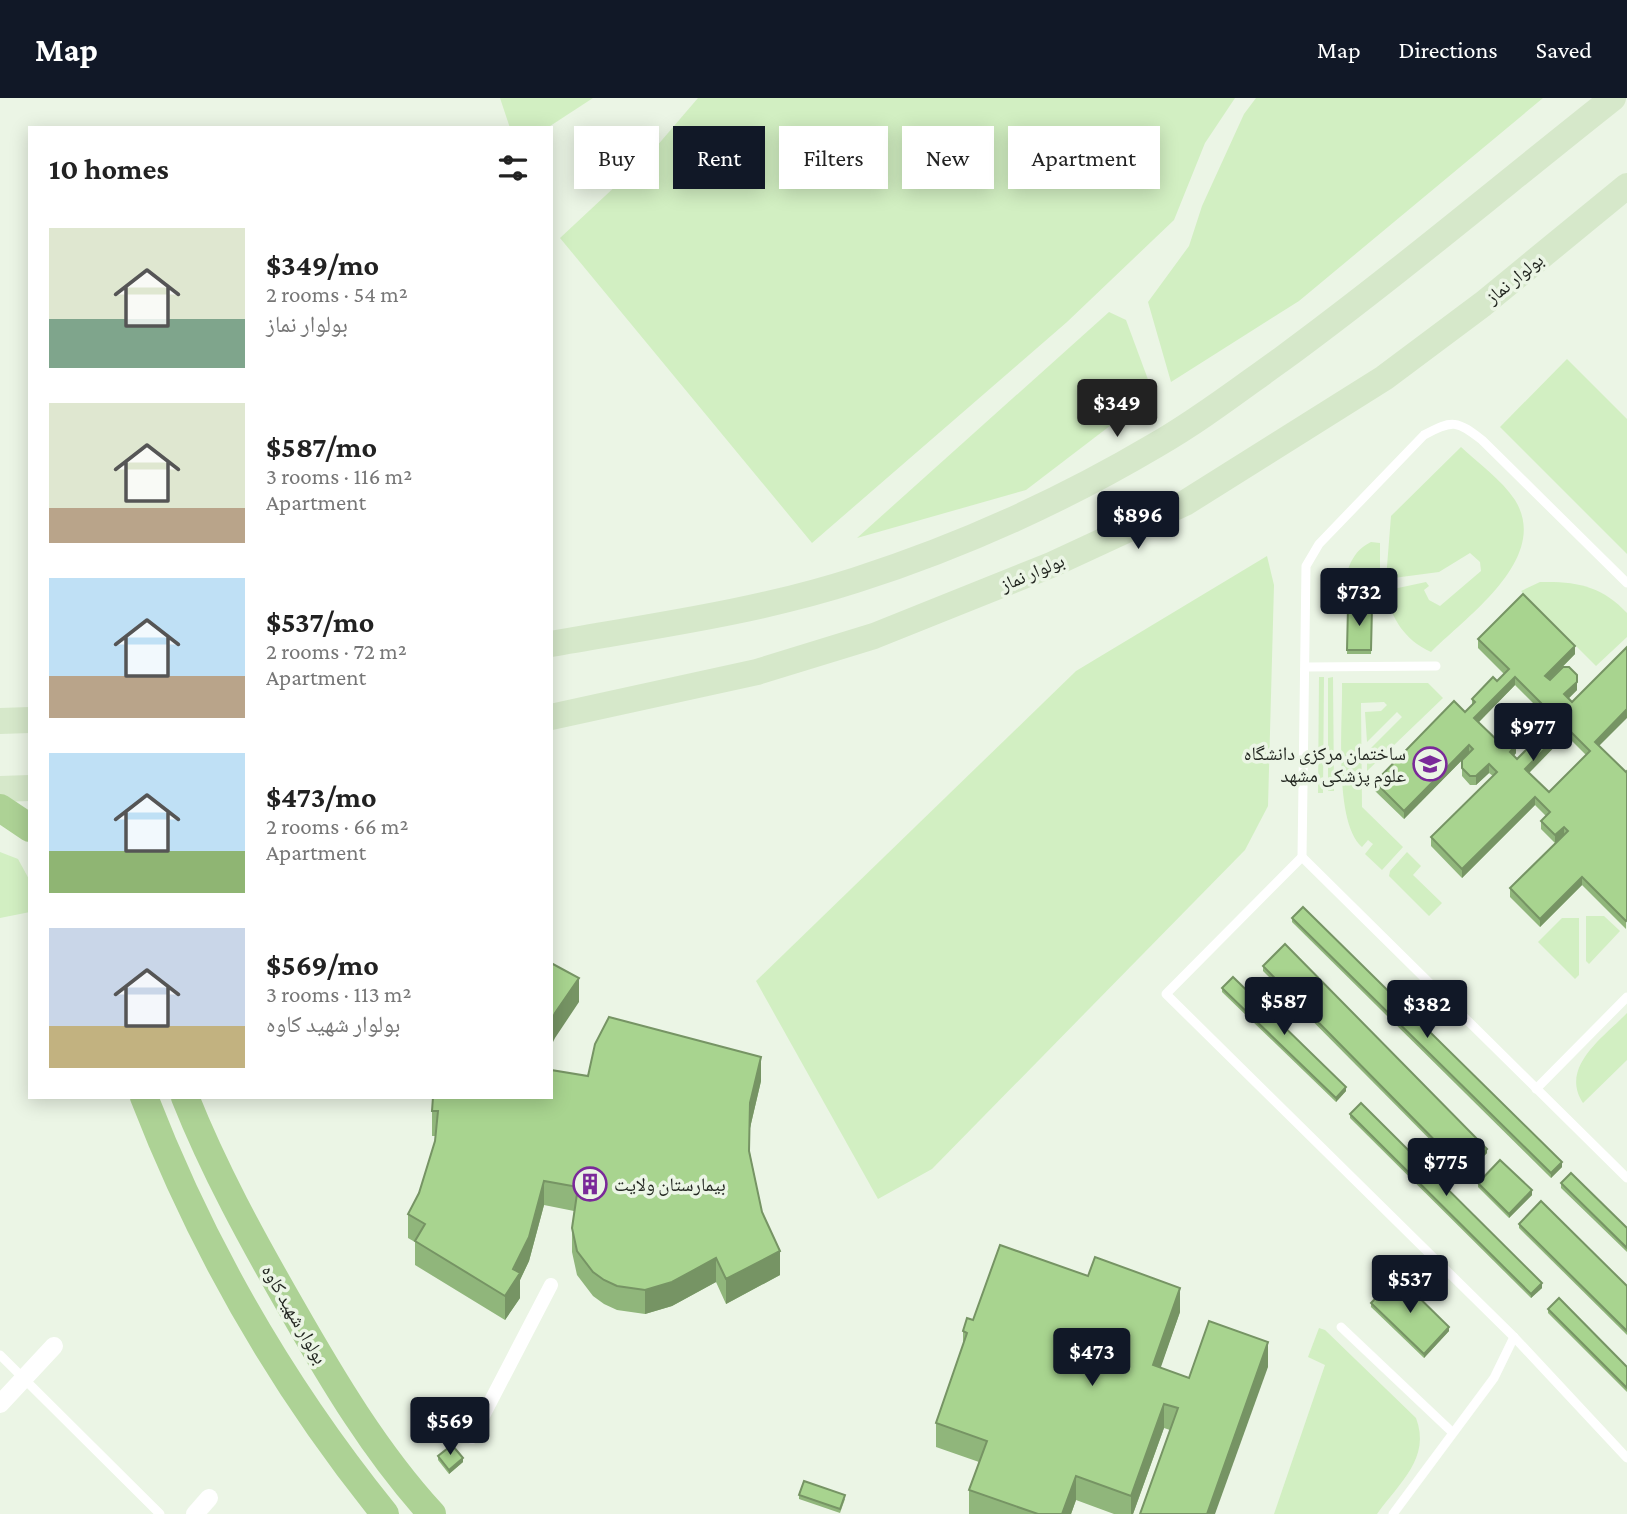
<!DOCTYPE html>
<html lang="en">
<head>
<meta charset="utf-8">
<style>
	:root { --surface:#fff; --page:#f2f2f2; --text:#222; --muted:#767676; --accent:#111827 }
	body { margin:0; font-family:"Crimson Pro","Noto Naskh Arabic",serif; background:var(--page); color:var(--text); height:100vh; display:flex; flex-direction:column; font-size:26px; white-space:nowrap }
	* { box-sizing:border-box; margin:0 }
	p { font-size:23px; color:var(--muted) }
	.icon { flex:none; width:38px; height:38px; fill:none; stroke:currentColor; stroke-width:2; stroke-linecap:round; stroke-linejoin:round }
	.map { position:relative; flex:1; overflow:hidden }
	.details { position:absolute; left:28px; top:28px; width:525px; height:973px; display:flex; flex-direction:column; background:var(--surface); border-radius:0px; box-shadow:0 4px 18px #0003 }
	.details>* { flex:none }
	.banner { position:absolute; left:574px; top:28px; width:665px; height:63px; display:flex; gap:14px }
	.price { position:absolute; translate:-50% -60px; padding:0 16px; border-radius:7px; background:var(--accent); color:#fff; font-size:23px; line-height:46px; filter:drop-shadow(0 2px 4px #0008) }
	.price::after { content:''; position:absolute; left:50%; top:42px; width:21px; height:16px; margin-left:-10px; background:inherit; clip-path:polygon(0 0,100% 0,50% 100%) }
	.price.on { background:#222; color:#fff }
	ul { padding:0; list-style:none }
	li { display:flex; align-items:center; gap:21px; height:175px; padding:0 21px }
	li span { display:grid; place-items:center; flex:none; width:196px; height:140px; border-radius:0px; color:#555 }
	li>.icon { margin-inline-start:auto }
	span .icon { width:84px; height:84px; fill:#fffc; stroke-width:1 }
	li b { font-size:30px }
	h2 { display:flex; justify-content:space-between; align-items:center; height:84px; padding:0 21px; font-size:30px }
	.chip { padding:0 24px; border-radius:0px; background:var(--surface); box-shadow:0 4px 18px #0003; font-size:24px; line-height:63px }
	.chip.on { background:var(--accent); color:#fff }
	header { display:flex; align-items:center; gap:42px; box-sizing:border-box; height:98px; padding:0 35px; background:var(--accent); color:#fff }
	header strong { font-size:33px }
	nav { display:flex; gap:38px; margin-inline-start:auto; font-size:24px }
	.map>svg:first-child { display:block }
</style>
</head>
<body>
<header>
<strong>Map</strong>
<nav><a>Map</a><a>Directions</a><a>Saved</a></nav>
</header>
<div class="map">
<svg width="1627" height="1416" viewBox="0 0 1627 1416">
	<rect width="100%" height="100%" fill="#ebf5e5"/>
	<g fill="#d2efc2">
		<path d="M 500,0 L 593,0 L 547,30 L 510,30 Z"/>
		<path d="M 698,0 L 1235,0 L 1205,45 L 1174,122 L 1067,224 L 812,445 L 560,140 L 650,56 Z"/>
		<path d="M 1256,0 L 1543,0 L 1299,203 L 1171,284 L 1148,204 L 1189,148 L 1202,108 L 1244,16 Z"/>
		<path d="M 1109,214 L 1126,222 L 1153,295 L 1026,392 L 857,440 Z"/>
		<path d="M 1567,261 L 1627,321 L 1627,456 L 1500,329 Z"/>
		<path d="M 1461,349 C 1478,365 1502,382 1515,402 C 1551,460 1467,518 1431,554 C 1403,541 1393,521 1384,493 L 1426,484 L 1429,488 L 1424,492 L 1429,502 L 1440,508 L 1481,473 L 1480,464 L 1470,455 L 1439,474 L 1386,481 L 1391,418 Z"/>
		<path d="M 1371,444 L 1380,445 L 1380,502 L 1344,502 C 1344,480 1348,455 1371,444 Z"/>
		<path d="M 1267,458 L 1274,487 L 1268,708 L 1245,752 L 932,1071 L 878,1101 L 756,883 L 1076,573 Z"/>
		<path d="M 1540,484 C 1576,483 1602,488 1627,515 L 1627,539 L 1596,568 L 1521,493 Z"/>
		<path d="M 1319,579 L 1324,579 L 1323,695 L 1318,695 Z"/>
		<path d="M 1333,579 L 1334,693 L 1328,693 L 1328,580 Z"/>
		<path d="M 1342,585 L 1428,585 L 1443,600 L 1367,673 L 1367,654 L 1402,619 L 1397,614 L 1367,644 L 1365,614 L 1381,613 L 1387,607 L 1384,604 L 1361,605 L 1362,709 L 1403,749 L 1382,772 L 1365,756 L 1373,746 L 1368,742 L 1362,749 C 1333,724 1343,623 1342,585 Z"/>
		<path d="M 0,754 L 18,761 L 30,783 L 30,814 L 0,820 Z"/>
		<path d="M 1407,754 L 1421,768 L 1413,777 L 1442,805 L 1429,818 L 1389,778 L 1390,773 Z"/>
		<path d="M 1586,818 L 1604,818 L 1620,833 L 1589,866 L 1586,863 Z"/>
		<path d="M 1562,820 L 1579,820 L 1579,877 L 1575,881 L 1538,844 Z"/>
		<path d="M 1627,915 L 1627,962 L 1583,1005 C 1559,969 1604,939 1627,915 Z"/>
		<path d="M 1319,1230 L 1325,1232 L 1416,1320 C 1431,1360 1400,1384 1377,1416 L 1274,1416 L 1325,1267 L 1308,1259 Z"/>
	</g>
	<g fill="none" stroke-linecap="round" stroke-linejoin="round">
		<g stroke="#fff" stroke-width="9">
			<path d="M 1307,569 L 1436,568"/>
			<path d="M 1302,759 L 1306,468 L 1319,446 L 1424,337 C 1453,321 1457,323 1482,342 L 1627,485"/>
			<path d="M 1536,991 L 1627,899"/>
			<path d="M 1627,1080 L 1302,759 L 1166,896 L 1514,1239 L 1627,1360"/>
			<path d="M 1341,1229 L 1452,1334"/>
			<path d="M 0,1257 L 160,1416"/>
			<path d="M 1393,1416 L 1494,1280 L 1514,1239"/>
		</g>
		<path stroke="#fff" stroke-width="14" d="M 472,1339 L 551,1187"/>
		<g stroke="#fff" stroke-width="18">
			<path d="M 0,1306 L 54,1248"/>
			<path d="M 195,1416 L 209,1400"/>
		</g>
		<g stroke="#d6e8ca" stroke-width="26">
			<path d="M 551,546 C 653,528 757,514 856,482 C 959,449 1063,402 1156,347 C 1200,322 1241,290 1282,261 C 1395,178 1503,87 1613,0"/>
			<path d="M 551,619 L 757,574 L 874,538 L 1051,467 L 1185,405 L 1384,280 L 1483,206 L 1627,88"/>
			<path d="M 0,623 L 30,622"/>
			<path d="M 0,691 L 30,690"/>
		</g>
		<g stroke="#add295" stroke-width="28">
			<path d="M 0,710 L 30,730"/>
			<path d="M 144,999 C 202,1149 284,1291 385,1416"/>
			<path d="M 185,999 C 214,1072 252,1141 291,1209 C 332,1281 376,1355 432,1416"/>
		</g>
	</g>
	<g fill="#90b67b" fill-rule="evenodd">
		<path d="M 1348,509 L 1372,509 L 1371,556 L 1347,556 Z"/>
		<path d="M 1478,541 L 1575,556 L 1550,582 L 1577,592 L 1568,601 L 1599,648 L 1626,674 L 1627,673 L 1626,831 L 1582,787 L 1540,829 L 1510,799 L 1510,790 L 1555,745 L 1541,731 L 1541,723 L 1546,718 L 1535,707 L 1462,780 L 1431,748 L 1431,739 L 1493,678 L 1489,675 L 1476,687 L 1470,687 L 1462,678 L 1462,662 L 1469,655 L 1404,721 L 1375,693 L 1375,684 L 1465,614 L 1472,607 L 1472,601 L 1497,583 L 1504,576 L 1478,550 ZM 1515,587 L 1553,625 L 1517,661 L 1514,658 L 1516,655 L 1499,644 L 1479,624 ZM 1566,637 L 1586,657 L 1549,694 L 1529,675 Z"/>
		<path d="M 1292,820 L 1562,1069 L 1551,1080 L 1292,824 Z"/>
		<path d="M 1263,868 L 1487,1055 L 1465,1077 L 1263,873 Z"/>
		<path d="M 1222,890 L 1346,993 L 1336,1004 L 1222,894 Z"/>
		<path d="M 588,978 L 761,983 L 750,1030 L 750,1055 L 762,1114 L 780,1177 L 726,1206 L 716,1184 L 672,1208 L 645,1216 L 617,1212 L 604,1206 L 593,1198 L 577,1177 L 572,1154 L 572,1130 L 574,1113 L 544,1107 L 529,1163 L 520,1182 L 520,1200 L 505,1222 L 415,1167 L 415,1144 L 408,1140 L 408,1116 L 419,1095 L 435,1043 L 435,1038 L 432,1038 L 432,1013 Z"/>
		<path d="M 1350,1016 L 1542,1190 L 1531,1200 L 1350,1020 Z"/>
		<path d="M 1478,1085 L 1532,1097 L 1509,1120 L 1478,1089 Z"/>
		<path d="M 1561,1085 L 1627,1130 L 1627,1154 L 1561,1090 Z"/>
		<path d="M 1519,1126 L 1627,1188 L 1627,1237 L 1519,1130 Z"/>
		<path d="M 1371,1205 L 1449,1233 L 1424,1260 L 1371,1209 Z"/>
		<path d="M 1548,1211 L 1627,1269 L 1627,1294 L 1548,1215 Z"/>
		<path d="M 1180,1214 L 1160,1270 L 1189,1280 L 1268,1269 L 1170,1332 L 1164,1330 L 1133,1416 L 1114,1416 L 1076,1402 L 1071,1416 L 969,1416 L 969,1392 L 979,1364 L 936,1349 L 936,1325 L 963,1248 L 963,1233 L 973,1222 Z"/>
		<path d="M 438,1358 L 463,1364 L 449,1376 L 438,1362 Z"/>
		<path d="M 799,1397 L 845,1401 L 840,1415 L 799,1401 Z"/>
	</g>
	<g fill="#769464">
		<path d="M 1575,548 L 1575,556 L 1545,586 L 1545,578 Z"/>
		<path d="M 1577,577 L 1577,592 L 1564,605 L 1564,596 Z"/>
		<path d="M 1515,579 L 1515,587 L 1474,629 L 1474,620 Z"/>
		<path d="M 1627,611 L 1627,620 L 1595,652 L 1595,644 Z"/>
		<path d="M 1566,629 L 1566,637 L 1525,679 L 1525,671 Z"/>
		<path d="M 1469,647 L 1469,655 L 1404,721 L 1404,713 Z"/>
		<path d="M 1516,647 L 1516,655 L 1510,662 L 1510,654 Z"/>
		<path d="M 1489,666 L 1489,675 L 1476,687 L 1476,678 Z"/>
		<path d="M 1535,699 L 1535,707 L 1462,780 L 1462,771 Z"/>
		<path d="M 1564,729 L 1564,737 L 1555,745 L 1555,737 Z"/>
		<path d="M 1582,779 L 1582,787 L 1540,829 L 1540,821 Z"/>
		<path d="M 579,880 L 579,904 L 555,940 L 551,948 L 551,924 L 555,915 Z"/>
		<path d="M 761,959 L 761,983 L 750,1030 L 749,1077 L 750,1005 Z"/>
		<path d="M 1346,989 L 1346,993 L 1336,1004 L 1336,1000 Z"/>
		<path d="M 1487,1051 L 1487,1055 L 1465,1077 L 1465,1073 Z"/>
		<path d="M 1562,1064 L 1562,1069 L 1551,1080 L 1551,1075 Z"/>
		<path d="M 544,1083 L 544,1107 L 529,1163 L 520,1182 L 520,1200 L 505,1222 L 505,1198 Z"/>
		<path d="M 1532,1092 L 1532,1097 L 1509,1120 L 1509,1116 Z"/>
		<path d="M 780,1153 L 780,1177 L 726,1206 L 726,1181 Z"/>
		<path d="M 716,1160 L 716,1184 L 672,1208 L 645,1216 L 645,1192 Z"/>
		<path d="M 1542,1185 L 1542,1190 L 1531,1200 L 1531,1196 Z"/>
		<path d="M 1180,1190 L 1180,1214 L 1153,1292 L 1153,1267 Z"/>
		<path d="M 1449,1229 L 1449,1233 L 1424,1260 L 1424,1256 Z"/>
		<path d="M 1268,1244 L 1268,1269 L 1215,1416 L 1207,1416 Z"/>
		<path d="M 1164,1306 L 1164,1330 L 1133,1416 L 1131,1416 L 1131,1398 Z"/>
		<path d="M 463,1360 L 463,1364 L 449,1376 L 449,1372 Z"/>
		<path d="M 1076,1378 L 1076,1402 L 1071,1416 L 1062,1416 Z"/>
	</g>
	<g fill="#a8d48f" stroke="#769464" stroke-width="2" fill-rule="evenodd">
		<path d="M 1523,496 L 1575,548 L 1545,578 L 1550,582 L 1563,569 L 1569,569 L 1577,577 L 1577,584 L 1564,596 L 1572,604 L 1627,549 L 1627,611 L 1595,644 L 1626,674 L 1627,673 L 1627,822 L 1626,823 L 1582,779 L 1540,821 L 1510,790 L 1568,733 L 1564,729 L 1555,737 L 1541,723 L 1550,714 L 1535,699 L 1462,771 L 1431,739 L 1497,674 L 1489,666 L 1476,678 L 1470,678 L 1462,670 L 1462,662 L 1473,651 L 1469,647 L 1404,713 L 1375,684 L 1454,603 L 1465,614 L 1475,604 L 1472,601 L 1493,579 L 1497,583 L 1509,571 L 1478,541 ZM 1515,579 L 1557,621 L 1517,661 L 1510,654 L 1516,647 L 1506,637 L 1499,644 L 1474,620 ZM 1566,629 L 1590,653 L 1549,694 L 1525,671 Z"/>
		<path d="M 1348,509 L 1372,509 L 1371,552 L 1347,552 Z"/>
		<path d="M 1303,809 L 1562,1064 L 1551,1075 L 1292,820 Z"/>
		<path d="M 1285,846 L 1487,1051 L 1465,1073 L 1263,868 Z"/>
		<path d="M 551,865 L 579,880 L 555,915 L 551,924 Z"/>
		<path d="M 1233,879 L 1346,989 L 1336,1000 L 1222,890 Z"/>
		<path d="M 609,919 L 761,959 L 750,1005 L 749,1053 L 762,1114 L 780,1153 L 726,1181 L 716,1160 L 672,1184 L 645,1192 L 617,1188 L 604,1182 L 593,1174 L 577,1153 L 572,1130 L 578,1089 L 544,1083 L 529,1139 L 513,1171 L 520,1175 L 505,1198 L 415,1143 L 425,1126 L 408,1116 L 419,1095 L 435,1043 L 438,1013 L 432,1013 L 433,999 L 551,999 L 551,972 L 588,978 L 595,946 Z"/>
		<path d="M 1361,1005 L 1542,1185 L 1531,1196 L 1350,1016 Z"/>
		<path d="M 1500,1062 L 1532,1092 L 1509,1116 L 1478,1085 Z"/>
		<path d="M 1571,1075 L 1627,1130 L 1627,1150 L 1561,1085 Z"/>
		<path d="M 1541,1103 L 1627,1188 L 1627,1233 L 1519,1126 Z"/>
		<path d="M 1000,1147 L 1088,1178 L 1095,1159 L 1180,1190 L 1153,1267 L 1189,1280 L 1209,1223 L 1268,1244 L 1207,1416 L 1140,1416 L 1178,1310 L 1164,1306 L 1131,1398 L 1076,1378 L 1062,1416 L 1038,1416 L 969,1392 L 987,1343 L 936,1325 L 967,1235 L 963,1233 L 967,1220 L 973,1222 Z"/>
		<path d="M 1397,1178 L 1449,1229 L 1424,1256 L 1371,1205 Z"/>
		<path d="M 1559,1200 L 1627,1269 L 1627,1290 L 1548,1211 Z"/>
		<path d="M 452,1347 L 463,1360 L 449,1372 L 438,1358 Z"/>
		<path d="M 804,1383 L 845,1397 L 840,1411 L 799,1397 Z"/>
	</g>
	<defs>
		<symbol id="university-ring" viewBox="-11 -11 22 22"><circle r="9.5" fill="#ebf5e5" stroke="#7a2999" stroke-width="1.5"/><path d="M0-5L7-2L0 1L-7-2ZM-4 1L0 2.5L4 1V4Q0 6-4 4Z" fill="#7a2999"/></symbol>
		<symbol id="building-ring" viewBox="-11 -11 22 22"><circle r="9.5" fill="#ebf5e5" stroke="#7a2999" stroke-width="1.5"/><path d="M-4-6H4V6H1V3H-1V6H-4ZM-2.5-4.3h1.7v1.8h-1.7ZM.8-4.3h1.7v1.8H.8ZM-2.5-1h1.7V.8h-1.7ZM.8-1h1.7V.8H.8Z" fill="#7a2999"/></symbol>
	</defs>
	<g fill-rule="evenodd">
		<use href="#university-ring" x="1411" y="647" width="38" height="38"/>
		<use href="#building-ring" x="571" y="1067" width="38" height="38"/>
	</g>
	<g text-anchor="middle" stroke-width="7" stroke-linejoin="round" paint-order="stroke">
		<g font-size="19" fill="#232721" stroke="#ebf5e5">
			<text transform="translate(1514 180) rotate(-39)" y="7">بولوار نماز</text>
			<text transform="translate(1032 474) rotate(-23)" y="7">بولوار نماز</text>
			<text transform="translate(295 1216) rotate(60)" y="7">بولوار شهید کاوه</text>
		</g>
		<g font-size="19" fill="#232721" stroke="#ebf5e5" text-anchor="end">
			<text x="1406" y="662">ساختمان مرکزی دانشگاه<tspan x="1406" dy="22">علوم پزشکی مشهد</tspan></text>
			<text x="614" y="1093" text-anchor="start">بیمارستان ولایت</text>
		</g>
	</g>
</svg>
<b class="price on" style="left:1117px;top:341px">$349</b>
<b class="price" style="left:1138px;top:453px">$896</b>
<b class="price" style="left:1359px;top:530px">$732</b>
<b class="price" style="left:1533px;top:665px">$977</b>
<b class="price" style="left:1284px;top:939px">$587</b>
<b class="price" style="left:1427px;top:942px">$382</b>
<b class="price" style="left:1446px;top:1100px">$775</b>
<b class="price" style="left:1410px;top:1217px">$537</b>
<b class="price" style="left:1092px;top:1290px">$473</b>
<b class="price" style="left:450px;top:1359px">$569</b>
<div class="banner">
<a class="chip">Buy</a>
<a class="chip on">Rent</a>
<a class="chip">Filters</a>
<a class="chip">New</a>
<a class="chip">Apartment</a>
</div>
<section class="details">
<h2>10 homes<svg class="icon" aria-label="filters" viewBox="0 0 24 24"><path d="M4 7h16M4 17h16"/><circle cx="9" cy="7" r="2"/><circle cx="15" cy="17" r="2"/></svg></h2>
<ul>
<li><span style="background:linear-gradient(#dfe7d0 65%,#7fa58c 0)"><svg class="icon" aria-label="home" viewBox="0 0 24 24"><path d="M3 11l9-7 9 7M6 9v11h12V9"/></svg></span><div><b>$349/mo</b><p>2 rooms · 54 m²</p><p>بولوار نماز</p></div></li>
<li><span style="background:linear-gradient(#dfe7d0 75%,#b9a48a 0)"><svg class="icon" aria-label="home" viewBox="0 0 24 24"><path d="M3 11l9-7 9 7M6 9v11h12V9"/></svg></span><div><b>$587/mo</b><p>3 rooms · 116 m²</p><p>Apartment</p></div></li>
<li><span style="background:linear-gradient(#bfe0f5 70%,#b9a48a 0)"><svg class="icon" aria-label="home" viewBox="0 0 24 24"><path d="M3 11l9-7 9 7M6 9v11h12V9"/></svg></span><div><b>$537/mo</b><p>2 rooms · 72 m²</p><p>Apartment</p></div></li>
<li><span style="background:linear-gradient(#bfe0f5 70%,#8fb573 0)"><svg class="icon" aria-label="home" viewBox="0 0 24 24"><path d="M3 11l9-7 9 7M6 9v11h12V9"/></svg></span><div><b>$473/mo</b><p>2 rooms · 66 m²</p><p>Apartment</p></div></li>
<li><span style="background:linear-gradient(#c9d6e8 70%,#c2b280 0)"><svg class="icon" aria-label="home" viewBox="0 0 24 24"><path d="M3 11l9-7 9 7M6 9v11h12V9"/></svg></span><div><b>$569/mo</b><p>3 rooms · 113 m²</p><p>بولوار شهید کاوه</p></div></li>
</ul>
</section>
</div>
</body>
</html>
